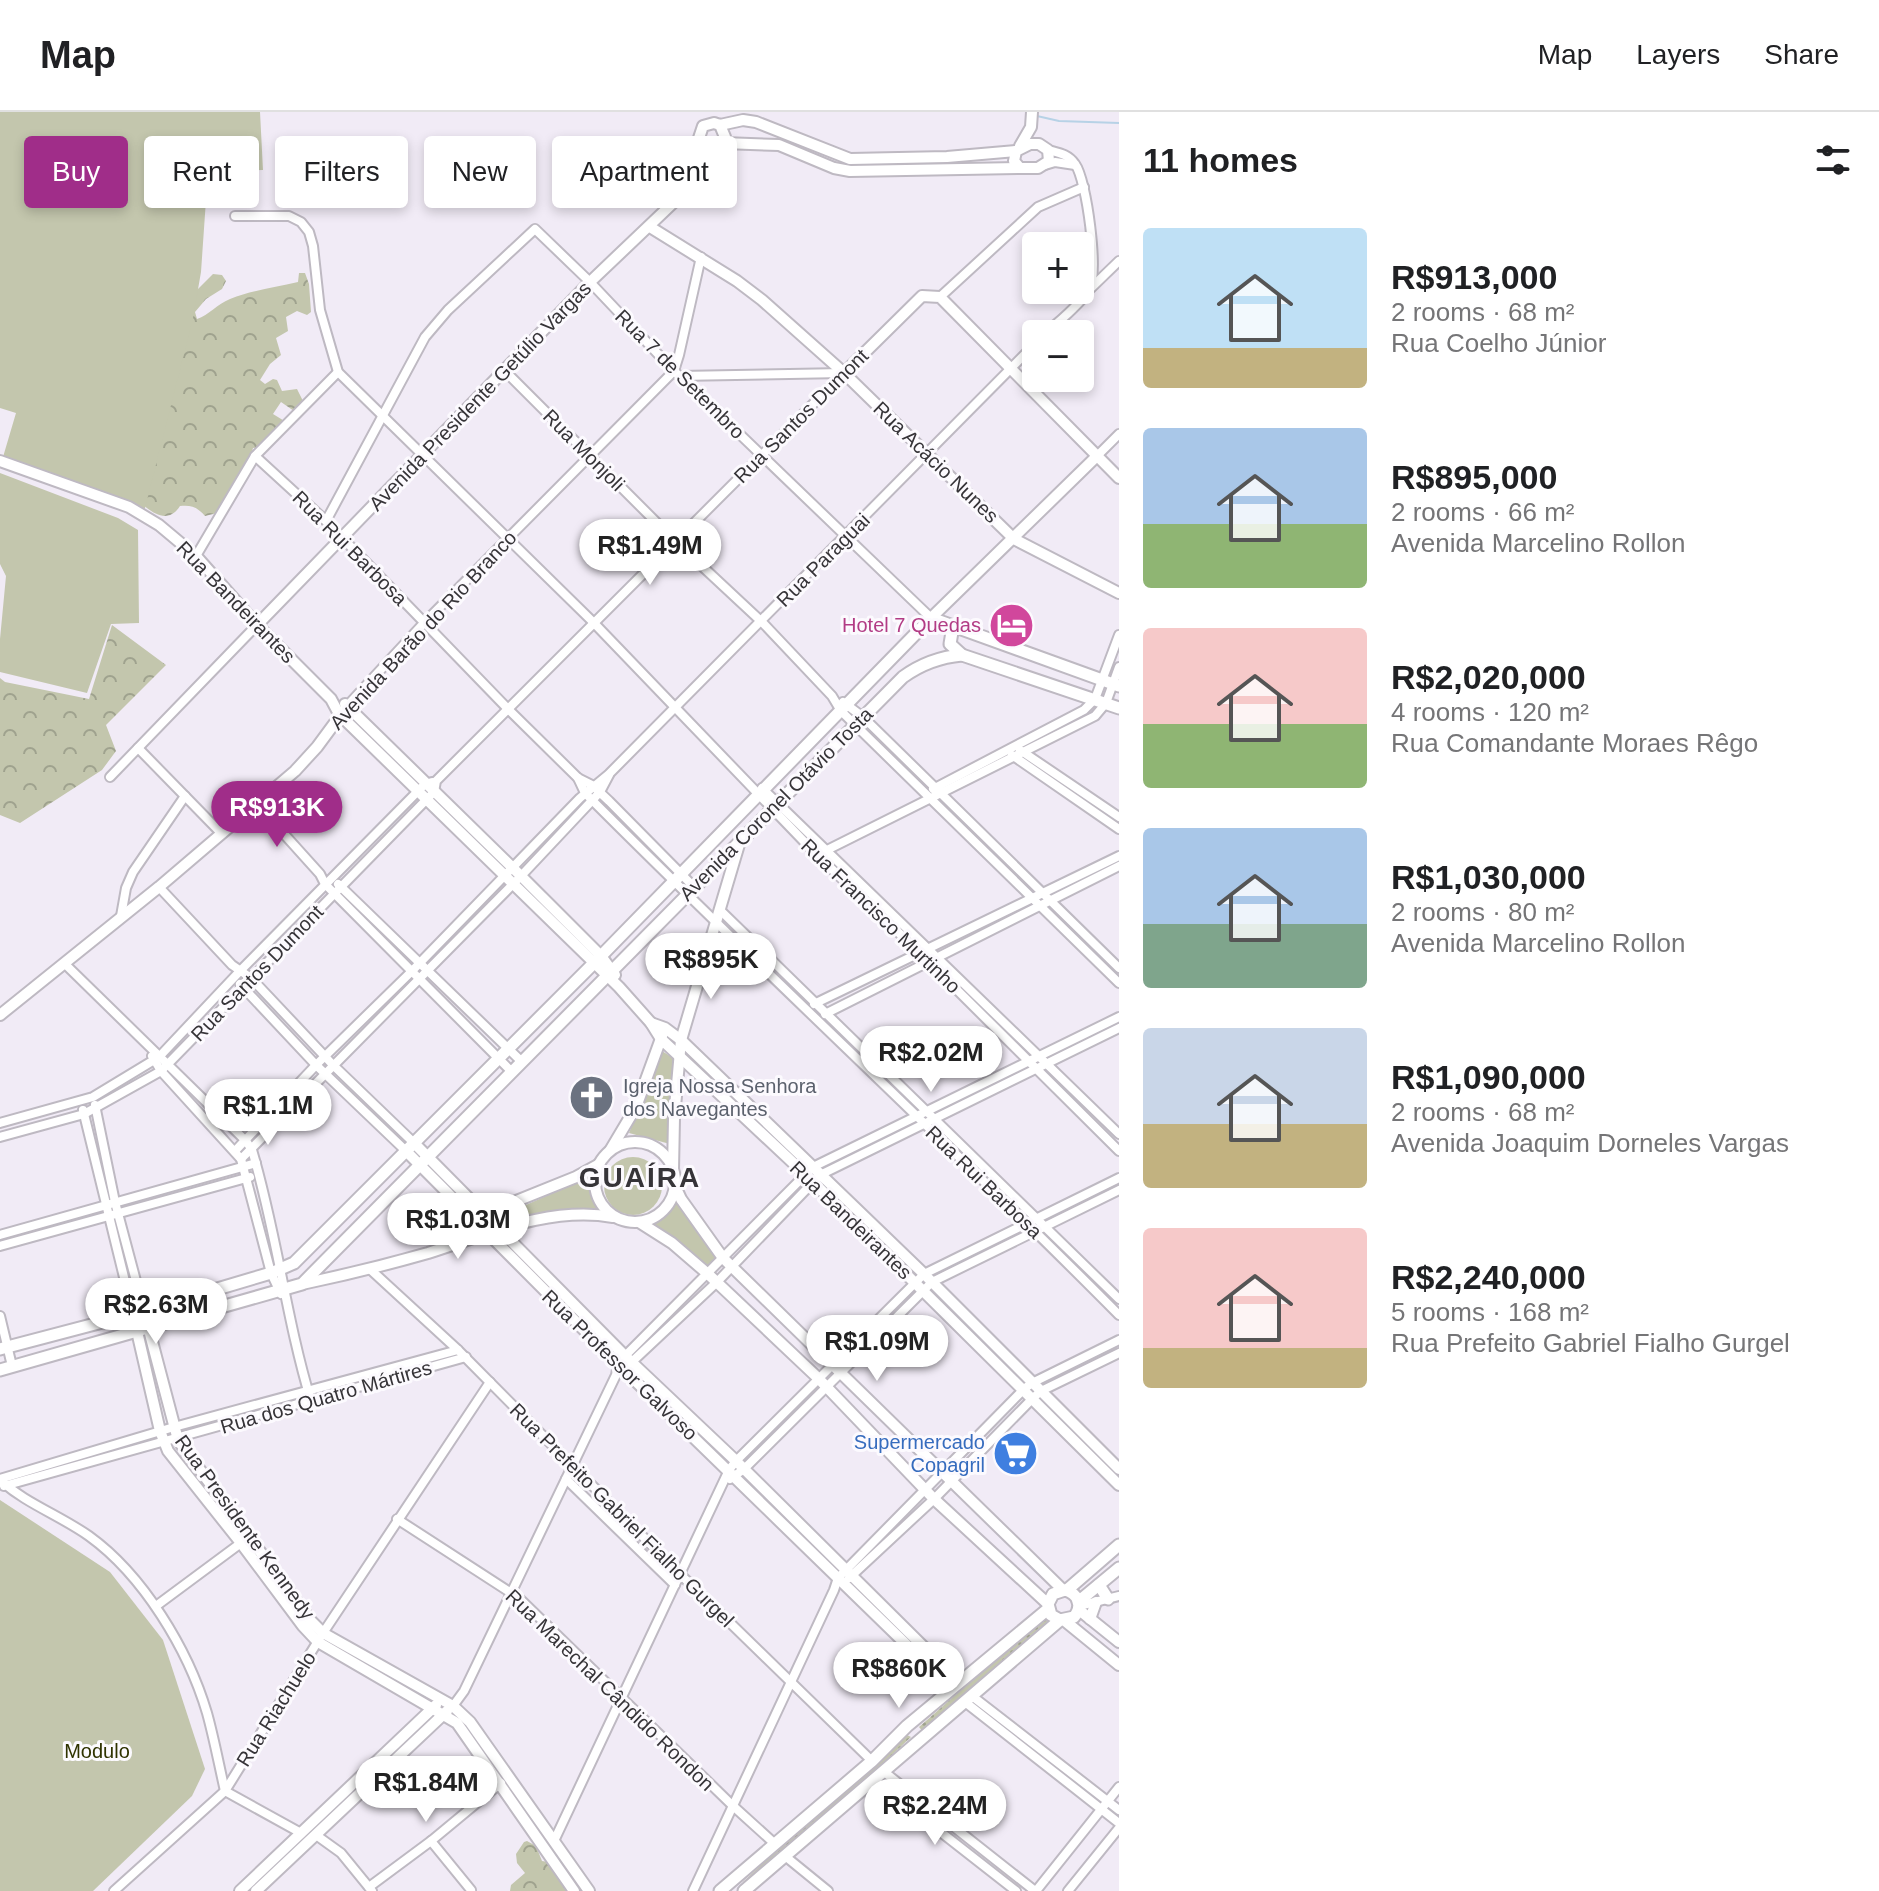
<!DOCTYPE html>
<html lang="en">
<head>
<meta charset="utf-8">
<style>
	:root { --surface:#fff; --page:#f6f6f6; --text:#202124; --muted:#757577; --line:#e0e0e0; --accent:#a02d89 }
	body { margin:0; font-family:Arial,sans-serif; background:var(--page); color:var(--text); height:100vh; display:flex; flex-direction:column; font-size:30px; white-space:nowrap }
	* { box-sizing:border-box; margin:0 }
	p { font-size:26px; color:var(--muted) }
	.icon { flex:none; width:44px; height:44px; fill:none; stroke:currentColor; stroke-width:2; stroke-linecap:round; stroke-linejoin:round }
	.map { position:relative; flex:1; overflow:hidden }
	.side { display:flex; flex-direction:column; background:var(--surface); width:760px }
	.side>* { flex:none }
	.guide { position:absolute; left:24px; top:24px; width:760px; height:72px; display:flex; gap:16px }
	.controls { position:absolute; left:1022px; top:120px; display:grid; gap:16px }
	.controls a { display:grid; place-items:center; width:72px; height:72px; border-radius:8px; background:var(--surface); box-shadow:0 4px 12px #0003; font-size:40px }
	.price { position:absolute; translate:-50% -68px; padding:0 18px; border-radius:28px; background:#fff; color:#222; font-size:26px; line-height:52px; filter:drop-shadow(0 2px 4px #0008) }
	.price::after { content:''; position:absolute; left:50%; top:48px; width:24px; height:18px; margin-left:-12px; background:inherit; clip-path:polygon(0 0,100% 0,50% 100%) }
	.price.selected { background:var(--accent); color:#fff }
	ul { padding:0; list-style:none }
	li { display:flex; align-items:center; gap:24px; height:200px; padding:0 24px }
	li span { display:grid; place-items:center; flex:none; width:224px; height:160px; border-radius:8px; color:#555 }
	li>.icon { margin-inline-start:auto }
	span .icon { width:96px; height:96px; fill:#fffc; stroke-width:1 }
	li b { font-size:34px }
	h2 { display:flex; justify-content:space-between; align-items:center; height:96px; padding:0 24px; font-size:34px }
	.pill { padding:0 28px; border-radius:8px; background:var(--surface); box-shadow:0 4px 12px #0003; font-size:28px; line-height:72px }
	.pill.selected { background:var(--accent); color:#fff }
	header { display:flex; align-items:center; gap:48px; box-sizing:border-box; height:112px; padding:0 40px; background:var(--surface); border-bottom:2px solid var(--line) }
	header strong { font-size:38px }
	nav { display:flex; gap:44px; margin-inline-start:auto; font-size:28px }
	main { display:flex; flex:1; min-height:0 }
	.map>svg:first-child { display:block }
</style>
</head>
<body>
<header>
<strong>Map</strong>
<nav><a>Map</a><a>Layers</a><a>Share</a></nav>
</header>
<main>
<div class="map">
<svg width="1119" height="1779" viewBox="0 0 1119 1779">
	<defs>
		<pattern id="grass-dots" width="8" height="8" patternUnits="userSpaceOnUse" patternTransform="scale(2)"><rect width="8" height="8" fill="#c3c6ad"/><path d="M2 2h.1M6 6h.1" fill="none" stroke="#9fa28e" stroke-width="1.8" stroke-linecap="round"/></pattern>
		<pattern id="forest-crowns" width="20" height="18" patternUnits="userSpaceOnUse" patternTransform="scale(2)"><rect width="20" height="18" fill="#c3c6ad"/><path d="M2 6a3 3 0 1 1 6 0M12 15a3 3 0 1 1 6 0" fill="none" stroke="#9fa28e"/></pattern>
	</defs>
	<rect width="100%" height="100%" fill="#f1ebf6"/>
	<g fill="url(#grass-dots)">
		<path d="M 1048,1502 L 1052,1507 L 923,1620 L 919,1615 Z"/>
		<path d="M 907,1623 L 911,1625 L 894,1641 L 893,1645 L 746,1773 L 743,1770 L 780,1735 Z"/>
	</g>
	<g fill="url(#forest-crowns)">
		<path d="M 299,161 L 305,161 L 309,172 L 311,200 L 307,203 L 297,199 L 286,205 L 288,219 L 276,226 L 281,243 L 270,252 L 260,268 L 265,272 L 273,267 L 277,268 L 282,279 L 297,277 L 303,289 L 294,299 L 281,290 L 273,302 L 286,310 L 261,335 L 253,336 L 250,347 L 217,401 L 205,404 C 197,395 192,393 180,394 C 169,411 155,403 143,393 L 194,181 L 213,162 L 222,163 L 226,169 L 222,177 L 206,187 L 195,200 L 197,207 C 209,203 217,192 230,187 C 252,178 274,176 298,170 Z"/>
		<path d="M 112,513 L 166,553 L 106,613 L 116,639 L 102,658 L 20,711 L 0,703 L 0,566 L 5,570 L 89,587 Z"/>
		<path d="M 527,1729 L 536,1734 L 542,1749 L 548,1750 L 572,1779 L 510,1779 L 511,1773 L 525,1761 L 517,1751 L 516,1742 L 524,1730 Z"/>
	</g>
	<g fill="#c3c6ad">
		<path d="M 0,0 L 260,0 L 263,58 L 208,59 L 201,160 L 193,206 L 144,400 L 3,345 L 16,301 L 0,296 Z"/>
		<path d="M 0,361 L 118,406 L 138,418 L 139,511 L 111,512 L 87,581 L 0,560 L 0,527 L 6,464 L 0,452 Z"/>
		<path d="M 662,939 L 678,949 L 670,1032 L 629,1021 Z"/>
		<circle cx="633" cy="1074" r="29"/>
		<path d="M 593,1063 L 595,1081 L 602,1098 L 556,1099 L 505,1114 L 501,1104 Z"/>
		<path d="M 675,1088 L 718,1145 L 709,1155 L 652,1112 Z"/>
		<path d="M 0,1388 L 110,1460 L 163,1528 L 205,1657 L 192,1684 L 93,1779 L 0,1779 Z"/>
	</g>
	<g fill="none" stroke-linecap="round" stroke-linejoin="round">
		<path stroke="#b7d2e6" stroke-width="2" d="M 1037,4 L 1059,9 L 1119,11"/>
		<defs>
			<g id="minor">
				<path d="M 1045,53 L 1055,50 L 1075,53"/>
				<path d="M 235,104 L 289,104 L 301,110 L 309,120 L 313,134 L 320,198 L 338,260 L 593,510 L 817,743 L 920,841 L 1119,1039"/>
				<path d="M 1091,176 L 1119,149"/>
				<path d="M 940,185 L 1038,95 L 1084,75"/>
				<path d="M 1045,222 C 1058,210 1080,193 1089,178 C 1099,161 1087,68 1075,52 C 1068,42 1059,41 1048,38"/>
				<path d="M 506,260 L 674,428 L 762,510 L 832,584 L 841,599 L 1119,871"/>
				<path d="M 679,264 L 844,261"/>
				<path d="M 255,344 L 326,409 L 508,597 L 578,666 L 592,673 L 609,689 L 694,775"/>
				<path d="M 1097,344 L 1119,322"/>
				<path d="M 326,409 L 425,225 L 448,198 L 535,117 L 590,170 L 674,259 L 931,506"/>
				<path d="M 196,444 L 255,344 L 338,260"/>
				<path d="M 843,590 L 863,605 L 1119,856"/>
				<path d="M 348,593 L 424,511 L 674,259 L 679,243 L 701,145"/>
				<path d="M 138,636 L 222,722"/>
				<path d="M 1020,638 L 1119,705"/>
				<path d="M 1012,643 L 1119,717"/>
				<path d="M 110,665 L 257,513"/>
				<path d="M 578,666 L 585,681 C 760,857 944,1026 1119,1203"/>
				<path d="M 762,676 L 1119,1022"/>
				<path d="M 933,677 L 1084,598 L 1095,587 L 1119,523"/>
				<path d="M 257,692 L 320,762 L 325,772 L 511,959"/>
				<path d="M 825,739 L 1095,604 L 1106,591 L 1119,555"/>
				<path d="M 338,772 L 521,949"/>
				<path d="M 159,775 L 232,853 L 251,866 L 333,953 L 414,1031"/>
				<path d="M 720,798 L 1119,1187"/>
				<path d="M 121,804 L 126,776 L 133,760 L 185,684"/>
				<path d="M 65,852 L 246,1029 L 252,1038 C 277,1121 286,1207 311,1289"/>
				<path d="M 240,872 L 316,953 L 406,1039"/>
				<path d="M 814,892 L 1119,744"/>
				<path d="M 825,902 L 1119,754"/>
				<path d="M 152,944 L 161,959 L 241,1047 L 271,1161 L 281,1182"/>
				<path d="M 95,993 L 115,1090 L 144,1199"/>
				<path d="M 83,998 L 133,1202"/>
				<path d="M 0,1011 L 93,985 L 159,945 L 240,859 L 425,672 L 432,670"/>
				<path d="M 0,1025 L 84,1002 L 161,959 L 426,688 L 434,680 L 436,669 L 844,261"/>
				<path d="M 235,1039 L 316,953 L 412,859 L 580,686 L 609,662 L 1036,231"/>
				<path d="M 241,1047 L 521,764 L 600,680 L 609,663"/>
				<path d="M 0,1123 L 256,1051"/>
				<path d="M 0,1134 L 250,1065"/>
				<path d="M 371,1158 L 458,1238 L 680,1462 L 872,1649"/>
				<path d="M 0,1204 L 12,1254"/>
				<path d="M 620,1261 L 717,1170 L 820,1063 L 1119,916"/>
				<path d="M 0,1367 L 174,1315 L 458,1238"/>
				<path d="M 566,1367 L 675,1473"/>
				<path d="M 730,1367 L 744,1357 L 932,1170 L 1119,1078"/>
				<path d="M 0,1368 C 25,1391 61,1404 89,1424 C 143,1463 188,1537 207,1601 C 214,1626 219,1653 225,1679 L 301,1721"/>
				<path d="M 4,1374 L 466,1245"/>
				<path d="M 397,1407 L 519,1486 L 732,1693 L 775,1732"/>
				<path d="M 849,1466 L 934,1387 L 1033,1286 L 1041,1279 L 1119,1241"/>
				<path d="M 156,1494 L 245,1428"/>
				<path d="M 1079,1494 L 1119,1484"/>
				<path d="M 972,1584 L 1119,1698"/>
				<path d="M 965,1590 L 1119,1711"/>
				<path d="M 453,1594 L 464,1579 L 616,1263 L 618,1252 L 625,1244 L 813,1055 L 1119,905"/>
				<path d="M 883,1659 L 1035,1779"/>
				<path d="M 873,1667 L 1016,1779"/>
				<path d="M 316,1723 L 341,1741 L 372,1779"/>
				<path d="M 431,1729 L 471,1778"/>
				<path d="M 554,1729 L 729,1358 L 736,1349 L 924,1162 L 1119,1066"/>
				<path d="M 785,1744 L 828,1779"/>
				<path d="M 369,1775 L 431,1729 L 501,1671"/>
				<path d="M 114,1779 L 225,1679 L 323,1521 L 490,1270"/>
				<path d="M 693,1779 L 834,1478 L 838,1466 L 1024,1277 L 1032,1271 L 1119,1228"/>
				<path d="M 1036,1779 L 1119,1675"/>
				<path d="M 1068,1779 L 1119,1716"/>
			</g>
			<g id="tertiary">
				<path d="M 720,13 L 725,25 L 722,32 L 714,37 L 704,34 L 699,26 L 703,14 L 714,11 L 720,13 L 743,8 L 756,10 L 850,47 L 947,45 L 1016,39"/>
				<path d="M 723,31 L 779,33 L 834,56 L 850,59 L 1020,56"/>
				<path d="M 1030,32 L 1039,32 L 1048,38 L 1049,49 L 1038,56 L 1020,56 L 1014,49 L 1016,39 Z"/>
				<path d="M 1020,34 L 1031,15 L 1032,0"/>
				<path d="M 650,115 L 737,169 L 762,188 L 844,261 L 1014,427 L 1119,481"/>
				<path d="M 844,261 L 922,184 L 940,185 L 1119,366"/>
				<path d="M 0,349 L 129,395 L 159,413 L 196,444 L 257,513 L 331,587 L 339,602 L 619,875 L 651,911 L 661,927 L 805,1062 L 1119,1373"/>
				<path d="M 931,506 L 1097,344"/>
				<path d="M 257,513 L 590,170 L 718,48 L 722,42 L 722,32"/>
				<path d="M 345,592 L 521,764 L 601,844 L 615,863"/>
				<path d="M 0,903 L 159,775 L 295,659 L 317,635 L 348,593"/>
				<path d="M 651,911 L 665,916 L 681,928 L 924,1162 L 1119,1357"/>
				<circle cx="635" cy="1070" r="40"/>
				<path d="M 414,1031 L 625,1244 L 736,1349 L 959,1570"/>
				<path d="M 611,1037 L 636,995 L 663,921"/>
				<path d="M 406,1039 L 618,1252 L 951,1576"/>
				<path d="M 673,1058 L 674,1006 L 681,928 L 740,729"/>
				<path d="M 675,1074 L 681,1087 L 723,1146 L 1063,1478"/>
				<path d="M 479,1104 L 576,1065 L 598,1053"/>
				<path d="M 639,1110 L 672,1131 L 708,1162 L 818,1266 L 934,1387 L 1048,1492"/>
				<path d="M 302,1172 C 345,1163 386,1153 428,1141 C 488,1122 549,1094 613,1105"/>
				<path d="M 144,1199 L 178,1328 L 311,1509 L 323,1521 L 453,1594 L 470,1610 L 589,1779"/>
				<path d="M 133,1202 L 160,1319 L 168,1339 L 241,1431 L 303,1514 L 318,1530 L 457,1611 L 574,1779"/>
				<path d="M 1078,1497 L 1119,1530"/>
				<path d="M 1090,1507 L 1096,1490"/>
				<path d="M 1065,1509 L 1119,1553"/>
				<path d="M 240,1779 L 436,1593"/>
				<path d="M 256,1779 L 447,1599"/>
			</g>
			<g id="secondary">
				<path d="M 958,515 L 952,520 L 950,532 L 962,543"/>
				<path d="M 0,1237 L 133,1202 L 271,1161 L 294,1151 L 601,844 L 931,506 L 1119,574"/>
				<path d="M 0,1258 L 302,1172 L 903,565 C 921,552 939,545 962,543 L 1119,596"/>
				<path d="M 1099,1473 L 1108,1487"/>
				<path d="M 1067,1478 L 1119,1433"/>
				<path d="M 1078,1490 L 1119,1456"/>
				<path d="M 720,1779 L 872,1649 L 907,1614 L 1048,1497"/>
				<path d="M 744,1779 L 1060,1508 L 1074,1505 C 1083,1494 1079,1482 1065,1478 L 1053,1482 L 1048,1492 L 1051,1503 L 1060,1508"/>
			</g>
		</defs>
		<use href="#minor" stroke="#beb9c2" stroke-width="12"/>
		<use href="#tertiary" stroke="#beb9c2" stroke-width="14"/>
		<use href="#secondary" stroke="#beb9c2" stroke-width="15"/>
		<use href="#minor" stroke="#fff" stroke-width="8"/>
		<use href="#tertiary" stroke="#fff" stroke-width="10"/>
		<use href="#secondary" stroke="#fff" stroke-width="11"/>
	</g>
	<defs>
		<symbol id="hotel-disc" viewBox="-11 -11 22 22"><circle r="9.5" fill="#d1479c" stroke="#fcfafe"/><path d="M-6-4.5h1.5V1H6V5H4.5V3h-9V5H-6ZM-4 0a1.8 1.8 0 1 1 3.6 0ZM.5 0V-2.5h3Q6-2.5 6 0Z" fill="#fff"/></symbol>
		<symbol id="church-disc" viewBox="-11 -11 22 22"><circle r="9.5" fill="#6b7280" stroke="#fcfafe"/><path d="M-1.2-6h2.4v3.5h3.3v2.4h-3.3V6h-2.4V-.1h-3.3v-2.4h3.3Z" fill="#fff"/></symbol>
		<symbol id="supermarket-disc" viewBox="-11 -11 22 22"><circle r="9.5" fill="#3f7fe0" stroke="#fcfafe"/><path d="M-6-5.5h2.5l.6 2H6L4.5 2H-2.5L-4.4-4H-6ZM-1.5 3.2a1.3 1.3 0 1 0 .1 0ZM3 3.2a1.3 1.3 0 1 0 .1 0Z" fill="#fff"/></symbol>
	</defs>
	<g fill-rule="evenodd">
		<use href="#hotel-disc" x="986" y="488" width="51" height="51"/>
		<use href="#church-disc" x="566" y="960" width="51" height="51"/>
		<use href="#supermarket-disc" x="990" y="1316" width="51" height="51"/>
	</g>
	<g text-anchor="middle" stroke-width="6" stroke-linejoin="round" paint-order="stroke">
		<g font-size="20" fill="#363438" stroke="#fcfafe">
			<text transform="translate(680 262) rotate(45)" y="7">Rua 7 de Setembro</text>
			<text transform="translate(480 284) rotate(-46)" y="7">Avenida Presidente Getúlio Vargas</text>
			<text transform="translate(801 304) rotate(-45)" y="7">Rua Santos Dumont</text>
			<text transform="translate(584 338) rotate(45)" y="7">Rua Monjoli</text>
			<text transform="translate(936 350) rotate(44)" y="7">Rua Acácio Nunes</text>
			<text transform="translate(350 436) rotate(45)" y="7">Rua Rui Barbosa</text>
			<text transform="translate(823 448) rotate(-45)" y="7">Rua Paraguai</text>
			<text transform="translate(236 490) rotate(46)" y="7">Rua Bandeirantes</text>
			<text transform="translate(423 518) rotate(-47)" y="7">Avenida Barão do Rio Branco</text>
			<text transform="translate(776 692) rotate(-45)" y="7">Avenida Coronel Otávio Tosta</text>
			<text transform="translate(881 804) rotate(44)" y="7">Rua Francisco Murtinho</text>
			<text transform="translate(257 861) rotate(-46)" y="7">Rua Santos Dumont</text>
			<text transform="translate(984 1070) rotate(44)" y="7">Rua Rui Barbosa</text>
			<text transform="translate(851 1108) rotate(44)" y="7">Rua Bandeirantes</text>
			<text transform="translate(620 1253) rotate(44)" y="7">Rua Professor Galvoso</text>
			<text transform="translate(326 1285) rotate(-16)" y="7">Rua dos Quatro Mártires</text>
			<text transform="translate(622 1403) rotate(45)" y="7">Rua Prefeito Gabriel Fialho Gurgel</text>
			<text transform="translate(245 1415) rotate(54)" y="7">Rua Presidente Kennedy</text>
			<text transform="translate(610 1578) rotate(44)" y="7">Rua Marechal Cândido Rondon</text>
			<text transform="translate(276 1597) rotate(-58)" y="7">Rua Riachuelo</text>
		</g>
		<g font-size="20" fill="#b23c85" stroke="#fcfafe" text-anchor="end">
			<text x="981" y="520">Hotel 7 Quedas</text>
		</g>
		<g font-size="20" fill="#5b616d" stroke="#fcfafe" text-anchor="start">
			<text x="623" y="981">Igreja Nossa Senhora<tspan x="623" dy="23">dos Navegantes</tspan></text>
		</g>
		<g font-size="20" fill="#366cbe" stroke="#fcfafe" text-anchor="end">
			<text x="985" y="1337">Supermercado<tspan x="985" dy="23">Copagril</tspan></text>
		</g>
		<g font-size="20" fill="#2f3300" stroke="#fcfafe">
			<text x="97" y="1646">Modulo</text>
		</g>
		<g font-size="28" font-weight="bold" letter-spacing="2" fill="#363438" stroke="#fcfafe">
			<text x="640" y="1075">GUAÍRA</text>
		</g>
	</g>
</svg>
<div class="controls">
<a>+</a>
<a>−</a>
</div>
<b class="price" style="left:650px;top:475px">R$1.49M</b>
<b class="price selected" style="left:277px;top:737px">R$913K</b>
<b class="price" style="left:711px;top:889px">R$895K</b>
<b class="price" style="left:931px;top:982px">R$2.02M</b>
<b class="price" style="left:268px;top:1035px">R$1.1M</b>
<b class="price" style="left:458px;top:1149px">R$1.03M</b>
<b class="price" style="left:156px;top:1234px">R$2.63M</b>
<b class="price" style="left:877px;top:1271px">R$1.09M</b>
<b class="price" style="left:899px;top:1598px">R$860K</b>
<b class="price" style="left:426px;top:1712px">R$1.84M</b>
<b class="price" style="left:935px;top:1735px">R$2.24M</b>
<div class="guide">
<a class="pill selected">Buy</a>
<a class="pill">Rent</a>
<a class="pill">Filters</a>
<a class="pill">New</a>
<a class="pill">Apartment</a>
</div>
</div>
<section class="side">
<h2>11 homes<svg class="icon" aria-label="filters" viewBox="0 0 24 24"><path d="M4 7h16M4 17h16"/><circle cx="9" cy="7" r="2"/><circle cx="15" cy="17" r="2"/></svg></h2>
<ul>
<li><span style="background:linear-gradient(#bfe0f5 75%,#c2b280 0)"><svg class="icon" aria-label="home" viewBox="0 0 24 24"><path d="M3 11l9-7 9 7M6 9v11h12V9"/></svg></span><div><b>R$913,000</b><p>2 rooms · 68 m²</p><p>Rua Coelho Júnior</p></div></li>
<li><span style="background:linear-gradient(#a9c7e8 60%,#8fb573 0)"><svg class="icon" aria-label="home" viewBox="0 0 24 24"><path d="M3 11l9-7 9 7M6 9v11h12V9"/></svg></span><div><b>R$895,000</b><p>2 rooms · 66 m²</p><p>Avenida Marcelino Rollon</p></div></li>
<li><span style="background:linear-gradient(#f6c9c9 60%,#8fb573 0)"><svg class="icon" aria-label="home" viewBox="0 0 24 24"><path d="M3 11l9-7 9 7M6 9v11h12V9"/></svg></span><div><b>R$2,020,000</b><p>4 rooms · 120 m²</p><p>Rua Comandante Moraes Rêgo</p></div></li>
<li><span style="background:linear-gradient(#a9c7e8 60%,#7fa58c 0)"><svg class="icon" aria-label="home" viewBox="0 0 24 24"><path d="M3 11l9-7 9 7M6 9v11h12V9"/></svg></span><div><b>R$1,030,000</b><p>2 rooms · 80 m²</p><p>Avenida Marcelino Rollon</p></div></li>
<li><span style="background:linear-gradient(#c9d6e8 60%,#c2b280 0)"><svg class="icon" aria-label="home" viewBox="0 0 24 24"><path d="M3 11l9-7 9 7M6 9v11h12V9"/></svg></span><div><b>R$1,090,000</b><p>2 rooms · 68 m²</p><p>Avenida Joaquim Dorneles Vargas</p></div></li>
<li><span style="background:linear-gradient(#f6c9c9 75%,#c2b280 0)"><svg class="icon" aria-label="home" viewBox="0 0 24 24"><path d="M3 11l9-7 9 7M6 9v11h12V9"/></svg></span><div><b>R$2,240,000</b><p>5 rooms · 168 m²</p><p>Rua Prefeito Gabriel Fialho Gurgel</p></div></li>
</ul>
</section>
</main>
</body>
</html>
